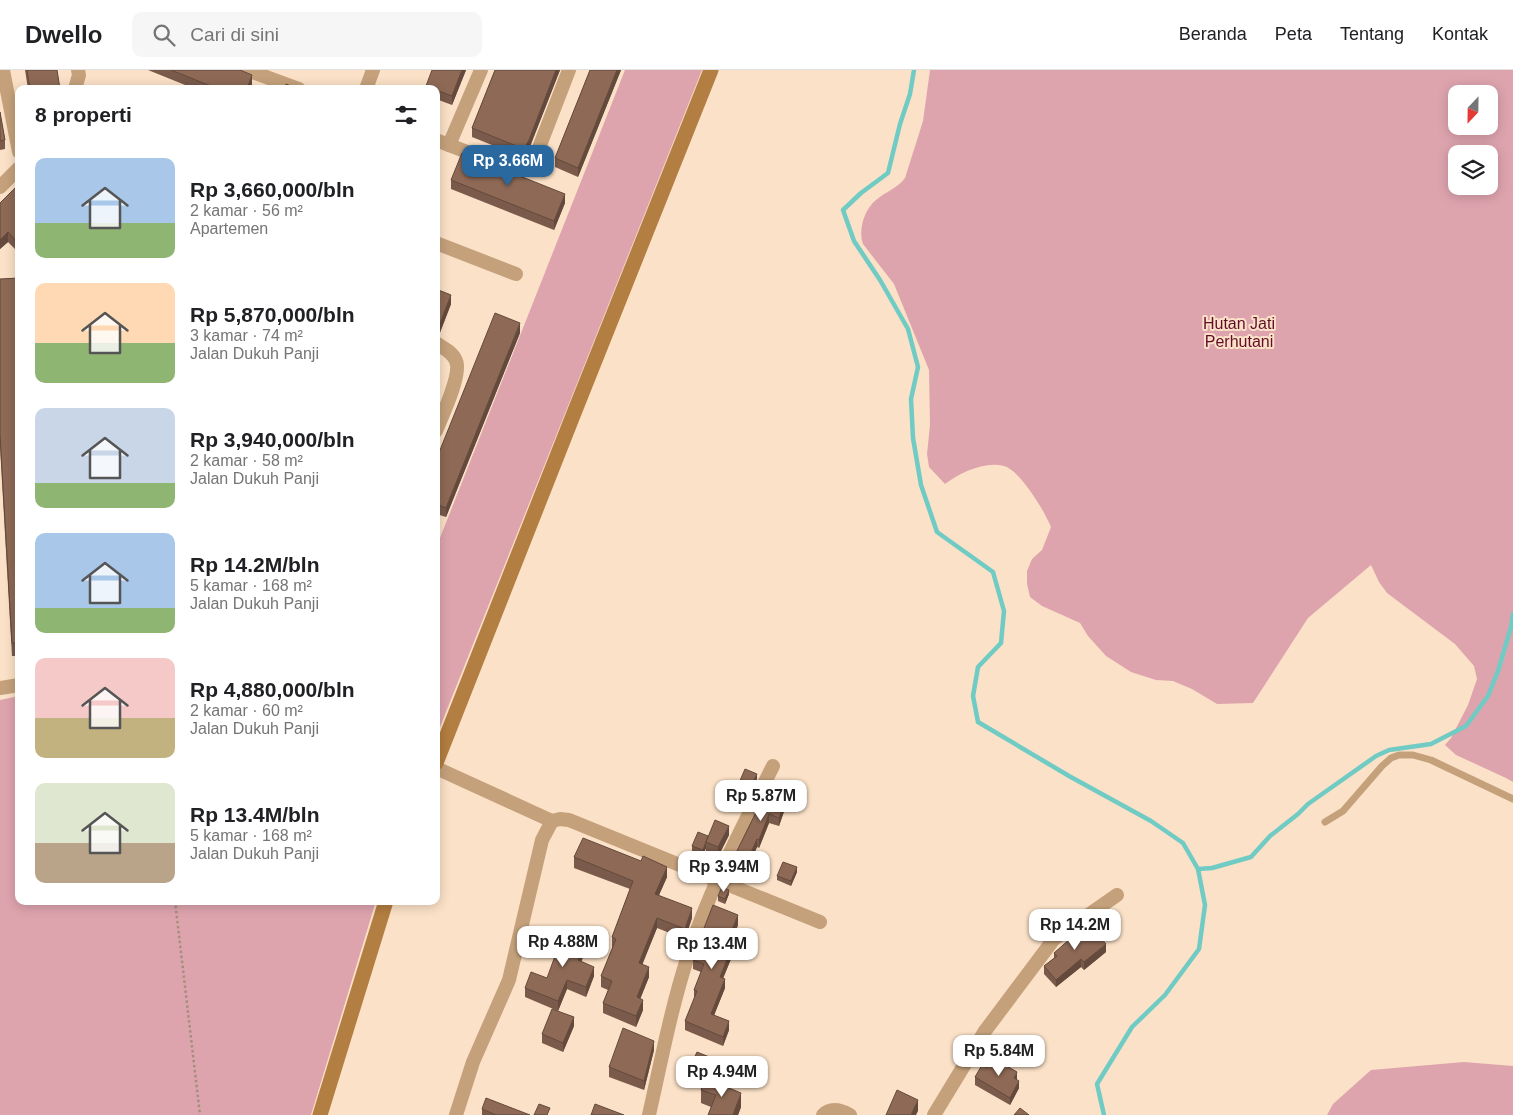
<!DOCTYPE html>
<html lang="id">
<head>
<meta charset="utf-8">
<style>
	:root { --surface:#fff; --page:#f6f6f6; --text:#202124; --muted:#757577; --line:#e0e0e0; --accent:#29699f }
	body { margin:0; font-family:Helvetica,sans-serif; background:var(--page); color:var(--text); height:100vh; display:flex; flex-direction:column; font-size:19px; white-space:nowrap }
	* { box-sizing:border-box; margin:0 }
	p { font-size:16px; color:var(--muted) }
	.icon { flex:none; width:28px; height:28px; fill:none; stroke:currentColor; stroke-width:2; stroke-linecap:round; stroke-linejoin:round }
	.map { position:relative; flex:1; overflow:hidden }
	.side { position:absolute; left:15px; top:15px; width:425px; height:820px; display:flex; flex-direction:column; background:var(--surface); border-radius:10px; box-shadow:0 2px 12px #0003 }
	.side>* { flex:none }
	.needle { width:32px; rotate:202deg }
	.tools { position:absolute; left:1448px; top:15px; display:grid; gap:10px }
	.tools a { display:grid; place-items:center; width:50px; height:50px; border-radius:10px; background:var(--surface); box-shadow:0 2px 12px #0003; font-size:25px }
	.price { position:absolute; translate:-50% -42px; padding:0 11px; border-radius:10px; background:#fff; color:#222; font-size:16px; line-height:32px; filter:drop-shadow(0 1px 2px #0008) }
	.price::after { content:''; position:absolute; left:50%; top:30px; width:15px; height:11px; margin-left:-8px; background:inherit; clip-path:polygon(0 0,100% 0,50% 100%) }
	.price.current { background:var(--accent); color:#fff }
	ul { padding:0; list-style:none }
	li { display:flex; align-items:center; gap:15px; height:125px; padding:0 20px }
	li span { display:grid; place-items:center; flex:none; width:140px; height:100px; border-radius:10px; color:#555 }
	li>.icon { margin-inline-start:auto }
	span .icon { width:60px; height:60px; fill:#fffc; stroke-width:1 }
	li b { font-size:21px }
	h2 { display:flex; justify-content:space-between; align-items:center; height:60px; padding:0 20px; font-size:21px }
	header { display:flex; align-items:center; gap:30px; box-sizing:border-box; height:70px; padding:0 25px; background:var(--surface); border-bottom:1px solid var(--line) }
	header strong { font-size:24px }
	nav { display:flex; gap:28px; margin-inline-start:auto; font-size:18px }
	.search { width:350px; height:45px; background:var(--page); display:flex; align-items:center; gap:12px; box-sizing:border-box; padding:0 18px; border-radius:10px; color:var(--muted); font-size:19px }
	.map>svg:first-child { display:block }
</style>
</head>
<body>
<header>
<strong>Dwello</strong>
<div class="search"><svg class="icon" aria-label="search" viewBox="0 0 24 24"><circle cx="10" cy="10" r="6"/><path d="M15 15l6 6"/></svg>Cari di sini</div>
<nav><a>Beranda</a><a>Peta</a><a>Tentang</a><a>Kontak</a></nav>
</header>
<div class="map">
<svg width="1513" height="1045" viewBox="0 0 1513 1045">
	<rect width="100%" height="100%" fill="#fbe1c7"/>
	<g fill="#dea4ae" fill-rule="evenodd">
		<path d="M 625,0 L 702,0 L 436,667 L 436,478 Z"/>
		<path d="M 930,0 L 1513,0 L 1513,712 L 1506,708 L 1456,685 L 1445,675 L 1451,668 L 1468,635 L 1477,609 L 1474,596 L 1455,574 L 1387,523 L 1379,512 L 1371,495 L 1308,548 L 1253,633 L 1217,634 L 1192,619 L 1173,611 L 1156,610 L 1131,602 L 1106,586 L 1088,566 L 1080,553 L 1042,536 L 1030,527 L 1027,514 L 1027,501 L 1032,489 L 1042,480 L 1051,457 C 1045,442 1020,400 1004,396 C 984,391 960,403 945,414 L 929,397 L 927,384 L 930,355 L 929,300 L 894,214 L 863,174 C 858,160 864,140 876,130 C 885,122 898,118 905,108 L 923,51 ZM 1456,24 L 1489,24 L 1489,56 L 1456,56 ZM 1456,84 L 1489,84 L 1489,116 L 1456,116 Z"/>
		<path d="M 19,626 L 19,831 L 376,831 L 311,1045 L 0,1045 L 0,630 Z"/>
		<path d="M 1464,992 L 1513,996 L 1513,1045 L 1327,1045 L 1333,1034 L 1371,1000 Z"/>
	</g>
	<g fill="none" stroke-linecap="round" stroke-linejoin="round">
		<g stroke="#6fcbc3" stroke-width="4.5">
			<path d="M 914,0 L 910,24 L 900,54 L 888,103 L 861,123 L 843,140 L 854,171 L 880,210 L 908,259 L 918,297 L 911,329 L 913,368 L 921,415 L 937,462 L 993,502 L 1004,541 L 1001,573 L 978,597 L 973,626 L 978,652 L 1069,706 L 1151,751 L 1183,773 L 1198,799 L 1205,835 L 1199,879 L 1165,925 L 1132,957 L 1097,1014 L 1104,1045"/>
			<path d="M 1198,799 L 1212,798 L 1251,787 L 1270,766 L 1298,744 L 1308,734 L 1376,686 L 1389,680 L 1431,674 L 1466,656 L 1488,626 L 1498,601 L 1511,557 L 1513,544"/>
		</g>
		<path stroke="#a38f7b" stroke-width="2.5" stroke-dasharray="2.5 2.5" stroke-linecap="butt" d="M 175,831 L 200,1045"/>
		<path stroke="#c5a17b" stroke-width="7" d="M 1325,752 L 1343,741 L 1382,696 L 1391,688 L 1399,685 L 1413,685 L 1431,690 L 1513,729"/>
		<g stroke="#c5a17b" stroke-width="14">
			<path d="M 3,0 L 19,82"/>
			<path d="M 247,0 L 299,19"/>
			<path d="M 75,19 L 79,5 L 78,0"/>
			<path d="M 366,19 L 373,0"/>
			<path d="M 436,70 L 511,99 C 526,100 530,97 537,83 L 569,0"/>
			<path d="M 449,75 L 481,0"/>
			<path d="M 0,117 L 19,98"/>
			<path d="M 436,173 L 516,204"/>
			<path d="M 436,273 C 443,278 453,282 456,291 C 462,304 442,346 436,361"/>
			<path d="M 0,618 L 19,615"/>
			<path d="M 436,698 L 552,751"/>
			<path d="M 456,1045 L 473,992 L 509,910 L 542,770 L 552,751 L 560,749 L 569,750 L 820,852"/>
			<path d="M 649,1045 C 661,992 671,938 688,886 C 709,820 742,758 773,696"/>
			<path d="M 823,1045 C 831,1037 841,1040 850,1045"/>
			<path d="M 934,1045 L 985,961 L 1054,869 L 1117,825"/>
		</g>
		<g stroke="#b37e41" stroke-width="15">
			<path d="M 436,693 L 574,343 L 711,0"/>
			<path d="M 320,1045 L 386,831"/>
		</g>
	</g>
	<g fill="#7a5a4a">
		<path d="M 25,0 L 57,0 L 60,19 L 28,19 Z"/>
		<path d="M 148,0 L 240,0 L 252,14 L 251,19 L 195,19 Z"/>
		<path d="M 466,0 L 452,35 L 436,29 L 436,19 L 426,19 L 426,16 Z"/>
		<path d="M 495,0 L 560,0 L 529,79 L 524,88 L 472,67 L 472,58 Z"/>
		<path d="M 590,0 L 621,0 L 578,107 L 555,97 L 555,88 Z"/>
		<path d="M 0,42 L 5,70 L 5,79 L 0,80 Z"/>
		<path d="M 451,110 L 565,133 L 554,160 L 451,119 Z"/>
		<path d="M 19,114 L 19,183 L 8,172 L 0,179 L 0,133 Z"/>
		<path d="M 19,208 L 19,586 L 12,586 L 0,377 L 0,209 Z"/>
		<path d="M 436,219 L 451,234 L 439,265 L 436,264 Z"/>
		<path d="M 520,263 L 446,447 L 436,444 L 436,390 Z"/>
		<path d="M 757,709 L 747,729 L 736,724 L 736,720 Z"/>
		<path d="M 770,714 L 788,730 L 779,756 L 769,753 L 759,778 L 757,777 L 745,805 L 732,799 L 732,791 Z"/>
		<path d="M 729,765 L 718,787 L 706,781 L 706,778 L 703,785 L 692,781 L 692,776 L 708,766 Z"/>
		<path d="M 574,787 L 667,807 L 659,825 L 692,848 L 685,869 L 657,858 L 642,894 L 649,907 L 640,929 L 643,940 L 636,957 L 603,943 L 603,933 L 608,920 L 601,917 L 601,906 L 613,878 L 612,877 L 612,867 L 630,819 L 574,798 Z"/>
		<path d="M 797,802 L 791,816 L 777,810 L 777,806 Z"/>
		<path d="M 729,824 L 725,834 L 718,831 L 718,826 Z"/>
		<path d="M 738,855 L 730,874 L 733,884 L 723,908 L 725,918 L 714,945 L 729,960 L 723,976 L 685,960 L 685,951 L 694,929 L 694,920 L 701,902 L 693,899 L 693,890 L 701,870 L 701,866 Z"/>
		<path d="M 587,877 L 581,892 L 594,906 L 586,927 L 567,919 L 558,941 L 525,927 L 525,918 L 547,908 Z"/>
		<path d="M 1106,882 L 1084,900 L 1081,897 L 1056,917 L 1044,904 L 1044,896 L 1054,888 L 1054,883 Z"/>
		<path d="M 574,956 L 563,982 L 542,973 L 542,964 Z"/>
		<path d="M 654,980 L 644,1020 L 609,1007 L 609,997 Z"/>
		<path d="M 692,993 L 719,1000 L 715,1011 L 692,1002 Z"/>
		<path d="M 987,998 L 1017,1010 L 1019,1018 L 1010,1035 L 975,1015 L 975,1007 Z"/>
		<path d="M 705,1008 L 741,1037 L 738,1045 L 708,1045 L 711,1037 L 701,1033 L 701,1020 Z"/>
		<path d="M 482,1039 L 530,1045 L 482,1045 Z"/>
	</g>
	<g fill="#634a3c">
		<path d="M 462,0 L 466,0 L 452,35 L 452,26 Z"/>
		<path d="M 556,0 L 560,0 L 529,79 L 524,88 L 524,79 Z"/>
		<path d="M 617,0 L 621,0 L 578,107 L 578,98 Z"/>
		<path d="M 252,5 L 252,14 L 251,19 L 247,19 Z"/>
		<path d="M 565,124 L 565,133 L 554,160 L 554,151 Z"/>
		<path d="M 8,162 L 8,172 L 0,179 L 0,170 Z"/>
		<path d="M 451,225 L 451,234 L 439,265 L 439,256 Z"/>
		<path d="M 520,253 L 520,263 L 446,447 L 446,438 Z"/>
		<path d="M 757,704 L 757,709 L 747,729 L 747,724 Z"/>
		<path d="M 788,721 L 788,730 L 779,756 L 779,748 Z"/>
		<path d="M 769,744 L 769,753 L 759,778 L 759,770 Z"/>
		<path d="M 729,756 L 729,765 L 718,787 L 718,777 Z"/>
		<path d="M 757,769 L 757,777 L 745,805 L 745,796 Z"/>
		<path d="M 706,774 L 706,778 L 703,785 L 703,780 Z"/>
		<path d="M 667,797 L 667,807 L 655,834 L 655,824 Z"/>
		<path d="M 797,797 L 797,802 L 791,816 L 791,811 Z"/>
		<path d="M 729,820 L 729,824 L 725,834 L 725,829 Z"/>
		<path d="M 692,838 L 692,848 L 685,869 L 685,859 Z"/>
		<path d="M 738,845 L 738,855 L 727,882 L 727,872 Z"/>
		<path d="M 657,848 L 657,858 L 639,903 L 639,893 Z"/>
		<path d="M 587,867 L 587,877 L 578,900 L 578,890 Z"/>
		<path d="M 1106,874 L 1106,882 L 1084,900 L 1084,892 Z"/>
		<path d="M 733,875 L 733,884 L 720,916 L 720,907 Z"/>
		<path d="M 1081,889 L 1081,897 L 1056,917 L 1056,910 Z"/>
		<path d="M 594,897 L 594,906 L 586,927 L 586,917 Z"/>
		<path d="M 649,897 L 649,907 L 637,937 L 637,927 Z"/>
		<path d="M 725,909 L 725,918 L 711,953 L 711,944 Z"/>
		<path d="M 567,910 L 567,919 L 558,941 L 558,931 Z"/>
		<path d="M 643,930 L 643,940 L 636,957 L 636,946 Z"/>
		<path d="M 574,947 L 574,956 L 563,982 L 563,973 Z"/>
		<path d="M 729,951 L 729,960 L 723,976 L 723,967 Z"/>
		<path d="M 654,971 L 654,980 L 644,1020 L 644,1011 Z"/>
		<path d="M 719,991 L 719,1000 L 715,1011 L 715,1002 Z"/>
		<path d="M 1017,1002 L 1017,1010 L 1014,1008 Z"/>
		<path d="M 1019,1011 L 1019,1018 L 1010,1035 L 1010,1028 Z"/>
		<path d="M 741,1023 L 741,1037 L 738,1045 L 733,1045 Z"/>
		<path d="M 918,1030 L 918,1041 L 916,1045 L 911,1045 Z"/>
	</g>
	<g fill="#8e6956" stroke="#634a3c">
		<path d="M 27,0 L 57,0 L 60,19 L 30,19 Z"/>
		<path d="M 171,0 L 240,0 L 252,5 L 247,19 L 218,19 Z"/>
		<path d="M 432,0 L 462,0 L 452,26 L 436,20 L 436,19 L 434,19 L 426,16 Z"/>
		<path d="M 495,0 L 556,0 L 529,70 L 524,79 L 472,58 Z"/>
		<path d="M 590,0 L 617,0 L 578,98 L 555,88 Z"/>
		<path d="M 286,14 L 296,18 L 304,17 L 303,19 L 284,19 Z"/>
		<path d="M 0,42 L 5,70 L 0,71 Z"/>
		<path d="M 462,83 L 565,124 L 554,151 L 451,110 Z"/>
		<path d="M 19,114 L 19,174 L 8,162 L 0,170 L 0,133 Z"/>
		<path d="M 19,208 L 19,573 L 12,573 L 0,364 L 0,209 Z"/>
		<path d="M 436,219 L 451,225 L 439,256 L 436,254 Z"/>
		<path d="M 495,243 L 520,253 L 446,438 L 436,434 L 436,390 Z"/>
		<path d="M 745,699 L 757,704 L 747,724 L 736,720 Z"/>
		<path d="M 770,714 L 788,721 L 779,748 L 769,744 L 759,770 L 757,769 L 745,796 L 732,791 Z"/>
		<path d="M 715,750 L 729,756 L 718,777 L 706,772 Z"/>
		<path d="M 698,762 L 708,766 L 703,780 L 692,776 Z"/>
		<path d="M 583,768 L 641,791 L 643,786 L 667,797 L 655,824 L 692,838 L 685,859 L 657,848 L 639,893 L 649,897 L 637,927 L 643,930 L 636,946 L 603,933 L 612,911 L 601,906 L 616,869 L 612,867 L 633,811 L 574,787 Z"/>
		<path d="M 783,792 L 797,797 L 791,811 L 777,806 Z"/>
		<path d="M 722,817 L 729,820 L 725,829 L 718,826 Z"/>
		<path d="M 713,835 L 738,845 L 727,872 L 733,875 L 720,907 L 725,909 L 711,944 L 729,951 L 723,967 L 685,951 L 697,921 L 694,920 L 704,894 L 693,890 L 702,867 L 701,866 Z"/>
		<path d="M 1088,853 L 1106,874 L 1084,892 L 1081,889 L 1056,910 L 1044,896 L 1057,886 L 1054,883 Z"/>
		<path d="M 565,859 L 587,867 L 578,890 L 594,897 L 586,917 L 567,910 L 558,931 L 525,918 L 531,902 L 547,908 Z"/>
		<path d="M 552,939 L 574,947 L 563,973 L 542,964 Z"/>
		<path d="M 623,958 L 654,971 L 644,1011 L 609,997 Z"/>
		<path d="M 697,982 L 719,991 L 715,1002 L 692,993 Z"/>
		<path d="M 993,988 L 1017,1002 L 1014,1008 L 1019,1011 L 1010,1028 L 975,1007 L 982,995 L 987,998 Z"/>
		<path d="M 705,1008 L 741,1023 L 733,1045 L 708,1045 L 716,1025 L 701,1020 Z"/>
		<path d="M 897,1020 L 918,1030 L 911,1045 L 886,1045 Z"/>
		<path d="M 486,1028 L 530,1045 L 496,1045 L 482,1039 Z"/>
		<path d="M 539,1034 L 550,1038 L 547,1045 L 534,1045 Z"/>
		<path d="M 595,1034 L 624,1045 L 591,1045 Z"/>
		<path d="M 1020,1038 L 1029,1045 L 1014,1045 Z"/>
	</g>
	<g text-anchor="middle" stroke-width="4" stroke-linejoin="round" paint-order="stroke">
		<g font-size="16" fill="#630d2a" stroke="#fbe1c7">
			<text x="1239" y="259">Hutan Jati<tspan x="1239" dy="18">Perhutani</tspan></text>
		</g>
	</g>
</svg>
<div class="tools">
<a><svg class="needle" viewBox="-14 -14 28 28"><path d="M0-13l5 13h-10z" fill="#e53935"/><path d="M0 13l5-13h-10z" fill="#757577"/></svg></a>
<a><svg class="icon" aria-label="layers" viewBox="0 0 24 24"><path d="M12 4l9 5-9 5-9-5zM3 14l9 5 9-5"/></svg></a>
</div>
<b class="price current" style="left:508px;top:117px">Rp 3.66M</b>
<b class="price" style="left:761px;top:752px">Rp 5.87M</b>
<b class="price" style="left:724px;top:823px">Rp 3.94M</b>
<b class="price" style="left:1075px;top:881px">Rp 14.2M</b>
<b class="price" style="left:563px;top:898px">Rp 4.88M</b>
<b class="price" style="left:712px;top:900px">Rp 13.4M</b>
<b class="price" style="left:999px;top:1007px">Rp 5.84M</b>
<b class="price" style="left:722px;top:1028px">Rp 4.94M</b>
<section class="side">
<h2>8 properti<svg class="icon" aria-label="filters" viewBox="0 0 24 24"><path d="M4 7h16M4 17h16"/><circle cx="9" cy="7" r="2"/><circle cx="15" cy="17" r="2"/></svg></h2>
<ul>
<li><span style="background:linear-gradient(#a9c7e8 65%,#8fb573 0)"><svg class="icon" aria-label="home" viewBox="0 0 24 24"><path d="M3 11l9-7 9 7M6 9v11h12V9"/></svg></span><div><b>Rp 3,660,000/bln</b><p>2 kamar · 56 m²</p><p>Apartemen</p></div></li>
<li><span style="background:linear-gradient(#ffd9b3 60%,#8fb573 0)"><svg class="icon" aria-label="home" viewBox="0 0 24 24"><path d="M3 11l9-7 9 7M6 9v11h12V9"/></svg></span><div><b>Rp 5,870,000/bln</b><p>3 kamar · 74 m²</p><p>Jalan Dukuh Panji</p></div></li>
<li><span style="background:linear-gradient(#c9d6e8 75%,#8fb573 0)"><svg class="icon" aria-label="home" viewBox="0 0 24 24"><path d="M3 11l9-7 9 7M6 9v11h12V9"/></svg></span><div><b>Rp 3,940,000/bln</b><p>2 kamar · 58 m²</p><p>Jalan Dukuh Panji</p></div></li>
<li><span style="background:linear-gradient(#a9c7e8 75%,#8fb573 0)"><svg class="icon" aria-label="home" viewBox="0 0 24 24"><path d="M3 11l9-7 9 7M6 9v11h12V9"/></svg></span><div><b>Rp 14.2M/bln</b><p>5 kamar · 168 m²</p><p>Jalan Dukuh Panji</p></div></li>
<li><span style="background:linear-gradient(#f6c9c9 60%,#c2b280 0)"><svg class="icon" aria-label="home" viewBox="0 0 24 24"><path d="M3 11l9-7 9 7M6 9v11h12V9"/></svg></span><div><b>Rp 4,880,000/bln</b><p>2 kamar · 60 m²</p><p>Jalan Dukuh Panji</p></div></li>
<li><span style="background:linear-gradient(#dfe7d0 60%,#b9a48a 0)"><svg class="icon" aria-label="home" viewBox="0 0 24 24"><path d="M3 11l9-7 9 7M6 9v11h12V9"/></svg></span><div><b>Rp 13.4M/bln</b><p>5 kamar · 168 m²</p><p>Jalan Dukuh Panji</p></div></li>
</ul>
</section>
</div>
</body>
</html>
